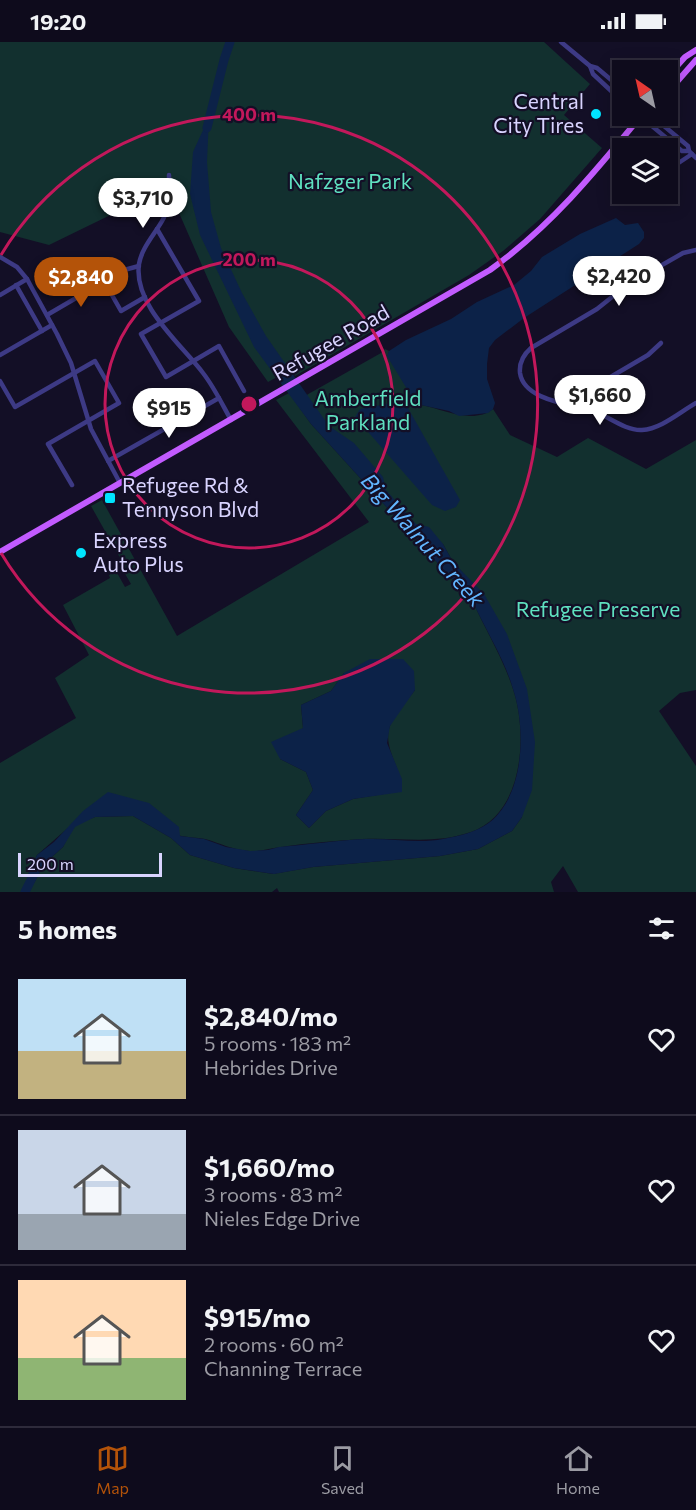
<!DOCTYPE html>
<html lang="en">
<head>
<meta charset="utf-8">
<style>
	:root { --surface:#0e0b1c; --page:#1c1929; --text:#f1f3f6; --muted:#9b9ba3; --line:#2e2b3b; --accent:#b45309 }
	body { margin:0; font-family:Commissioner,sans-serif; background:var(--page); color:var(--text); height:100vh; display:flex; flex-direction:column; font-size:22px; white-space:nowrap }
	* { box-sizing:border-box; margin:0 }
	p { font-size:20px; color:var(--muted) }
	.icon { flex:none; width:33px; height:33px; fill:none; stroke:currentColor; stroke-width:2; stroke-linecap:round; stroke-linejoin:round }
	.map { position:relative; height:850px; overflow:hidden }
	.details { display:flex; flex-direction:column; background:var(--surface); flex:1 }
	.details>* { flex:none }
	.needle { width:39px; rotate:326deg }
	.tools { position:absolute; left:612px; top:18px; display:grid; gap:12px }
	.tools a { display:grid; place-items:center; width:66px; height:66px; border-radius:0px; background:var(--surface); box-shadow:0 3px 15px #0003,0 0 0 2px var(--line); font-size:30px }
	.scale { position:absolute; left:18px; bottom:15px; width:144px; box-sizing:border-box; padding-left:6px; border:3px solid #d9d4ff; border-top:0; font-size:16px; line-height:21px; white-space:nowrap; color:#d9d4ff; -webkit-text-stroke:4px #130f26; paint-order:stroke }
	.price { position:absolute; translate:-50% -51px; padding:0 14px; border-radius:21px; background:#fff; color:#222; font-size:20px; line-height:39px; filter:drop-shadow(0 2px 3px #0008) }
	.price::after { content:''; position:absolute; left:50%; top:36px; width:18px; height:14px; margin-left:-9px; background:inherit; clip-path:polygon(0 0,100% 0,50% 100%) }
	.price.active { background:var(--accent); color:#fff }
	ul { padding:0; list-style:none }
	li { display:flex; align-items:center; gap:18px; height:150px; padding:0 18px }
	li+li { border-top:2px solid var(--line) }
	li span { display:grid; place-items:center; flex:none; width:168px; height:120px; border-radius:0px; color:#555 }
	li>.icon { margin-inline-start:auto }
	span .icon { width:72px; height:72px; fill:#fffc; stroke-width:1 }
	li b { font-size:26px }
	h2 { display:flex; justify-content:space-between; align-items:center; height:72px; padding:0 18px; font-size:26px }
	.status { display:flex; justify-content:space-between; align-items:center; height:42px; padding:0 30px; background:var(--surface); direction:ltr }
	.status svg { height:16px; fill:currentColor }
	.tab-bar { display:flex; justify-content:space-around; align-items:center; height:84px; border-top:2px solid var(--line); background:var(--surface); font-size:16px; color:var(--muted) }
	.tab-bar a { display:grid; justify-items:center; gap:3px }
	.tab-bar .active { color:var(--accent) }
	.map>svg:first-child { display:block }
</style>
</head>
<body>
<div class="status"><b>19:20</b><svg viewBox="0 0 49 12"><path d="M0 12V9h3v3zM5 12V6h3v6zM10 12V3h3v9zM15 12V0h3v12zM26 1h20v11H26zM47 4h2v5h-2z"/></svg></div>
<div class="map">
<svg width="696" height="850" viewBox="0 0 696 850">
	<rect width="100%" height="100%" fill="#130f26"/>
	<g fill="#12302f" fill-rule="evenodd">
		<path d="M 0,0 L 544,0 L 590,42 L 564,73 L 602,106 L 540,177 L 503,209 L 469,233 L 295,334 L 290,328 L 268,340 L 229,285 L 176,164 L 174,142 L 49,203 L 0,190 Z"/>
		<path d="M 385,307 L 389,309 L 388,314 L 421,363 C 443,367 473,383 493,367 L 510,393 L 557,415 L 588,396 L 646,427 L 696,398 L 696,648 L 680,651 L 659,669 L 696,724 L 696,850 L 578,850 L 563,824 L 551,840 L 554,850 L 279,850 L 277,846 L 272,850 L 0,850 L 0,721 L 76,676 L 55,636 L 89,613 L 63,563 L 110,536 L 109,533 L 116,529 L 125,545 L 131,542 L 121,525 L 124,523 L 91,464 L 102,458 L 177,594 L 369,480 L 276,358 L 289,351 L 311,382 L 473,560 C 486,589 503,616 513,647 C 528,691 524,772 471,790 C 433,803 400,795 362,797 C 335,799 307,801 281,805 C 270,806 260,810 249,809 C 233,808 220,801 205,797 C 197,795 187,796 178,793 C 155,782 130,764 108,751 L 37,813 L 28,833 L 34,841 L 44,822 L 63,805 L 74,783 L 95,775 L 133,774 L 171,796 L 190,813 L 234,826 L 273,832 L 313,825 L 440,814 L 478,807 L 512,789 L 522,775 L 527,657 L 464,532 L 453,520 L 443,502 L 421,490 L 303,355 L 381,311 ZM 344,631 L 415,648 C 407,659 394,672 390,684 C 382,705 402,727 402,749 L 353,757 L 326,769 L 309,786 L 296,773 L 313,748 L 306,730 L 280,717 L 303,686 L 301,663 L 331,649 Z"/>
	</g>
	<g fill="#0c2248">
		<path d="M 209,75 L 207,120 L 211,170 L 221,206 L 242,251 L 266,294 L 329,384 L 354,401 L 383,435 L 386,448 L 416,482 L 429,485 L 443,502 L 453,520 L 484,552 L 507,592 L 527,647 L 535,700 L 532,748 L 522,775 L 512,789 L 478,807 L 440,814 L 313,825 L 274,832 L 234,826 L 190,813 L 171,796 L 133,774 L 95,775 L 75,785 L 63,805 L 44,822 L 33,842 L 28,832 L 37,813 L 54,800 L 83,769 L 108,750 L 149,761 L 179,785 L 180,794 L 204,797 L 226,805 L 250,809 L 268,808 L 279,805 C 308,803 337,798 366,797 C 391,796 418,802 443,797 C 459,794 477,790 490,780 C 525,752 526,685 513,647 C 504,616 486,589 473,560 L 311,382 L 254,305 L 200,193 L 190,152 L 193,110 Z"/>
		<path d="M 616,176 L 625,183 L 638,181 L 644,190 L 644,196 L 639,202 L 524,276 L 495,298 L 489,306 L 487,322 L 487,337 L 495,361 L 493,367 L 488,371 L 459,374 L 449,369 L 421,363 L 413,357 L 387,314 L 389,309 L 406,298 L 451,277 L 477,260 L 514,243 L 531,229 L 542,215 L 580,192 Z"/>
		<path d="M 402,359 L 408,366 L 460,458 L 456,465 L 445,469 L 432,463 L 355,375 L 360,367 Z"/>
		<path d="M 370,617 L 403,617 L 414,629 L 415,648 L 390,684 L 387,701 L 402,737 L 402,750 L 353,757 L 326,769 L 309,786 L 296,773 L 313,748 L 306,730 L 280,717 L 271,700 L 303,686 L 301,663 L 331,649 L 344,631 Z"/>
	</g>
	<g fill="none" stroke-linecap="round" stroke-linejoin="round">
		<g stroke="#0c2248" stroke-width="9">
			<path d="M 207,86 L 224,18 L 230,0"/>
			<path d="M 25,850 L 36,828"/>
		</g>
		<g stroke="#3d3a85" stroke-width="4.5">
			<path d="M 561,0 L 590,24 L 593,32 L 622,59"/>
			<path d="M 590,24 L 597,26 L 622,47"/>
			<path d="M 640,74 L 682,109 L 689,109"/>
			<path d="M 652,74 L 688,104 L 689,109 L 696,116"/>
			<path d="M 668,128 L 692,112"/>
			<path d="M 169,133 C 169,142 170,153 169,161 C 165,184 143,199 139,222 C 133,263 181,302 203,331 C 214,345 222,362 231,378"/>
			<path d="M 614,160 L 629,152"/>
			<path d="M 157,187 L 199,259 L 141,292 L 166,335 L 219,304 L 244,349"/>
			<path d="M 696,208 L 683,211 L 627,243 L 597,267 L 531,306 C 523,313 519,321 520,331 C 524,359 572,362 594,369 C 609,375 626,389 642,388 C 661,387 680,370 696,361"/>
			<path d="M 0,215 L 17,225 L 27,237 L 57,292 L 71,321 L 91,387 L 120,441"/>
			<path d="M 104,239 L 121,269 L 145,255"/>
			<path d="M 16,243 L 42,289"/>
			<path d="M 0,253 L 27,237"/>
			<path d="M 47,273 L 124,228 L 139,224"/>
			<path d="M 0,313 L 52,283"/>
			<path d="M 0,339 L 15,365 L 95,319 L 119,361 L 48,402 L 72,443"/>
			<path d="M 588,367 L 596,347 L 602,340 L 648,313 L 661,301"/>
			<path d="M 108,419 L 219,356"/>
		</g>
		<g stroke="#c25bff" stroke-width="6">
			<path d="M 668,34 L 685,15 L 696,8"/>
			<path d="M 668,50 L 696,18"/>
			<path d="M 0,510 L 490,228 C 550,185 595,130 641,74"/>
		</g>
	</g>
	<g fill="none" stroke="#c2185b" stroke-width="3">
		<circle cx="249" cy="362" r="144"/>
		<path d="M1 213A289 289 0 1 1 1 511"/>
	</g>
	<g fill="#00e5ff" stroke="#130f26" stroke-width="2">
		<circle cx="596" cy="72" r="6"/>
		<rect x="104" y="450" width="12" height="12" rx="3"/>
		<circle cx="81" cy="511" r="6"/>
	</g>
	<g text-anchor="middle" stroke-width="4.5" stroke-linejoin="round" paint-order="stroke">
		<g font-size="21" fill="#d9d4ff" stroke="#130f26" text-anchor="start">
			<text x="584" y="67" text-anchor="end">Central<tspan x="584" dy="24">City Tires</tspan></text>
			<text x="122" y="451">Refugee Rd &amp;<tspan x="122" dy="24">Tennyson Blvd</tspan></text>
			<text x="93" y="506">Express<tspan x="93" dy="24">Auto Plus</tspan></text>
		</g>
		<g font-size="21" fill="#5fe0c0" stroke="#130f26">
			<text x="350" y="147">Nafzger Park</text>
			<text x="368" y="364">Amberfield<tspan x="368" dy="24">Parkland</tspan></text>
			<text x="598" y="575">Refugee Preserve</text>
		</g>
		<g font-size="21" fill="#d9d4ff" stroke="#130f26">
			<text transform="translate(331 301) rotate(-30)" y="7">Refugee Road</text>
		</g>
		<g font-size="22" font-style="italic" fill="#62b6ff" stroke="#130f26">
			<text transform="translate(423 498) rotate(48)" y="8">Big Walnut Creek</text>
		</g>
	</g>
	<circle cx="249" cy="362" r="9" fill="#c2185b" stroke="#130f26" stroke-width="3"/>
	<g font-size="18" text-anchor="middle" font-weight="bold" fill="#c2185b" stroke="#130f26" stroke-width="4.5" stroke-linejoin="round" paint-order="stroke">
		<text x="249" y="79">400 m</text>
		<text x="249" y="224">200 m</text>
	</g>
</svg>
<div class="tools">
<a><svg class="needle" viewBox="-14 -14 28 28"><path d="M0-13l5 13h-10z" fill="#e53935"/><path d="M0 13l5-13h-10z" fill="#9b9ba3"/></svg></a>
<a><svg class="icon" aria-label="layers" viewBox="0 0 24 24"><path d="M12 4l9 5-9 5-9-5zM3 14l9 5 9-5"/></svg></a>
</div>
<div class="scale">200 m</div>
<b class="price" style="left:143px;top:187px">$3,710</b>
<b class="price" style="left:619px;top:265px">$2,420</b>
<b class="price active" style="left:81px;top:266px">$2,840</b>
<b class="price" style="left:600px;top:384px">$1,660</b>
<b class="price" style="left:169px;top:397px">$915</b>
</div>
<section class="details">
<h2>5 homes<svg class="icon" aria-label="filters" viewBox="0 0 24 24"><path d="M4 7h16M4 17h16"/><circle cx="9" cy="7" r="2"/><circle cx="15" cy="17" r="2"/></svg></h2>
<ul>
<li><span style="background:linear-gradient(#bfe0f5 60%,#c2b280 0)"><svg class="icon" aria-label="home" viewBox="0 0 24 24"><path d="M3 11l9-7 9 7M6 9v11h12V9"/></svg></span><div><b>$2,840/mo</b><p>5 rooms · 183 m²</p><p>Hebrides Drive</p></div><svg class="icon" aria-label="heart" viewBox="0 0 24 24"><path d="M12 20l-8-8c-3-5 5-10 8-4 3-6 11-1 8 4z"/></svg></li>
<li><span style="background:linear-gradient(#c9d6e8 70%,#9aa5b1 0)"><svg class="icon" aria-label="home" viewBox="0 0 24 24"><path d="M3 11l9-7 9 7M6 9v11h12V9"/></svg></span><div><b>$1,660/mo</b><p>3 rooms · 83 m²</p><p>Nieles Edge Drive</p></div><svg class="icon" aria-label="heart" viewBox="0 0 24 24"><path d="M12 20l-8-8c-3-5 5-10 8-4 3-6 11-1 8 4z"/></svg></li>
<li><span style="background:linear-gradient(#ffd9b3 65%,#8fb573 0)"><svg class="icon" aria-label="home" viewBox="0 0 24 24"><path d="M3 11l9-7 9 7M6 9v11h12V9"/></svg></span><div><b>$915/mo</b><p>2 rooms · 60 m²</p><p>Channing Terrace</p></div><svg class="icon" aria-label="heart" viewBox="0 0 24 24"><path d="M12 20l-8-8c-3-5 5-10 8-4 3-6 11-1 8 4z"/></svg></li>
</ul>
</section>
<nav class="tab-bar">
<a class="active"><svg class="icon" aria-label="map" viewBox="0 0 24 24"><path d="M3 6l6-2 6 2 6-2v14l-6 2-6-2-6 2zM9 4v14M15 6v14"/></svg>Map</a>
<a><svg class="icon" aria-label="saved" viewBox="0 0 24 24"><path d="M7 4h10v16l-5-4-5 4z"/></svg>Saved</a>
<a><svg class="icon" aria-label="home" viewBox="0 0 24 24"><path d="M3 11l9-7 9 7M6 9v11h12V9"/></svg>Home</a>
</nav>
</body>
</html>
